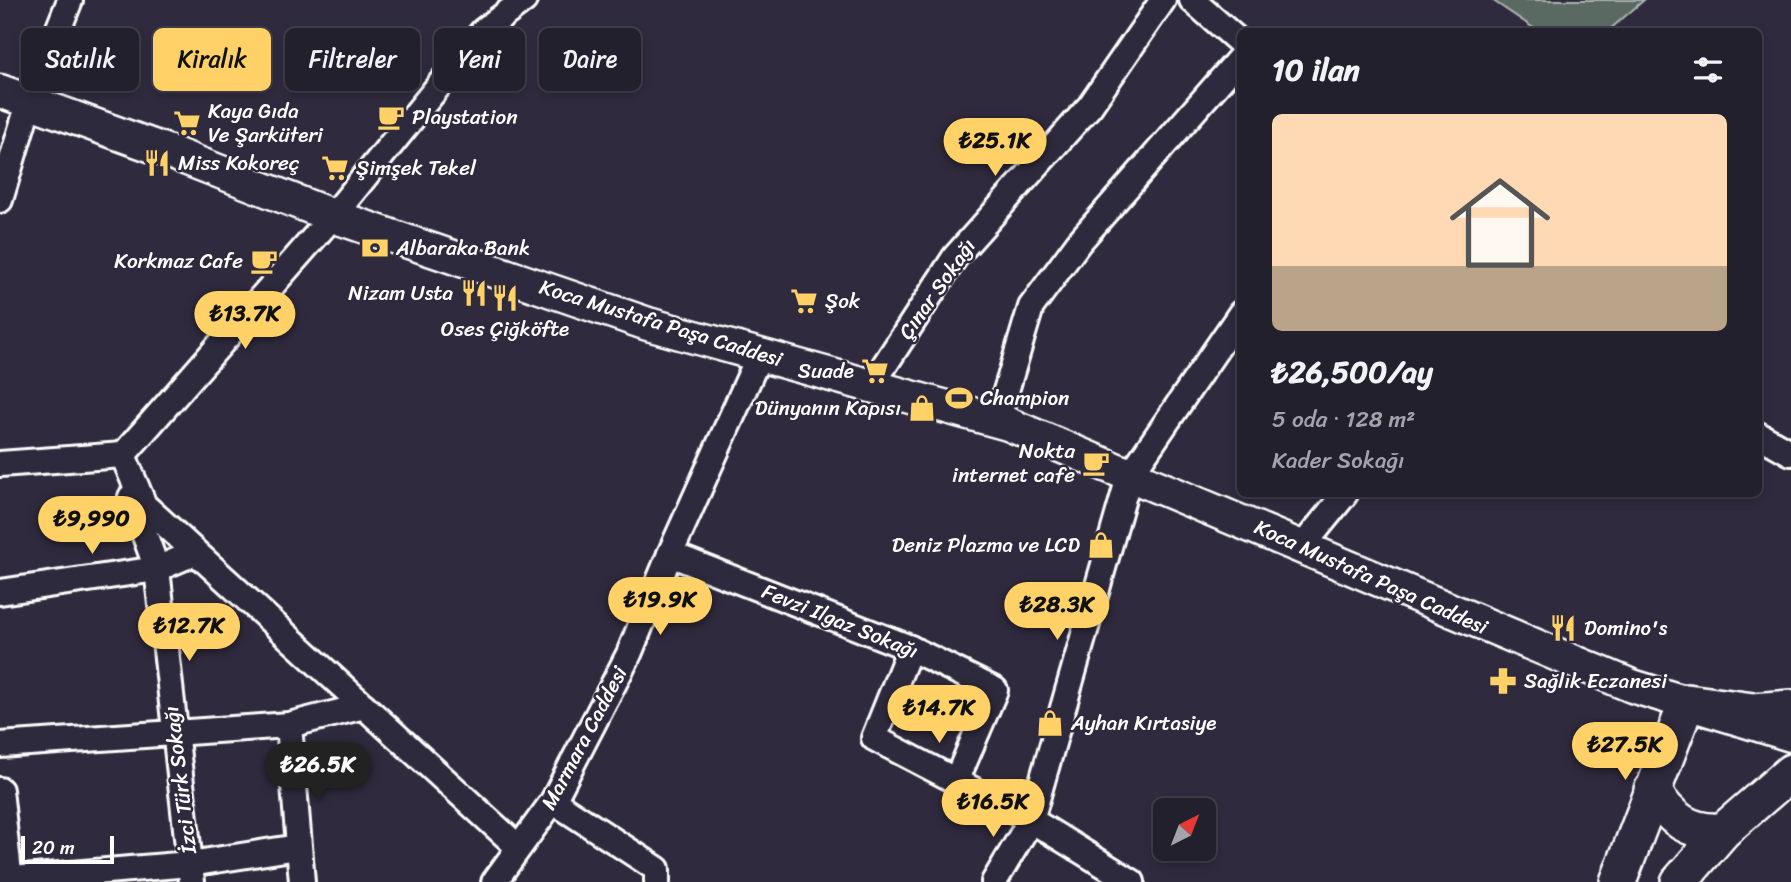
<!DOCTYPE html>
<html lang="tr">
<head>
<meta charset="utf-8">
<style>
	:root { --surface:#23202e; --page:#2b2836; --text:#f1f3f6; --muted:#a3a3aa; --line:#403e4a; --accent:#ffd166 }
	body { margin:0; font-family:Sriracha,sans-serif; background:var(--page); color:var(--text); height:100vh; display:flex; flex-direction:column; font-size:26px; white-space:nowrap }
	* { box-sizing:border-box; margin:0 }
	p { font-size:23px; color:var(--muted) }
	.icon { flex:none; width:38px; height:38px; fill:none; stroke:currentColor; stroke-width:2; stroke-linecap:round; stroke-linejoin:round }
	.map { position:relative; flex:1; overflow:hidden }
	.side { position:absolute; left:1237px; top:28px; width:525px; height:469px; display:flex; flex-direction:column; background:var(--surface); border-radius:10px; box-shadow:0 4px 10px #0003,0 0 0 2px var(--line) }
	.side>* { flex:none }
	.hud { position:absolute; left:21px; top:28px; width:665px; height:63px; display:flex; gap:14px }
	.needle { width:46px; rotate:42deg }
	.controls { position:absolute; left:1153px; top:798px; display:grid; gap:14px }
	.controls a { display:grid; place-items:center; width:63px; height:63px; border-radius:10px; background:var(--surface); box-shadow:0 4px 10px #0003,0 0 0 2px var(--line); font-size:35px }
	.scale { position:absolute; left:21px; bottom:18px; width:93px; box-sizing:border-box; padding-left:7px; border:4px solid #fff; border-top:0; font-size:19px; line-height:24px; white-space:nowrap; color:#fff; -webkit-text-stroke:5px #2f2a3d; paint-order:stroke }
	.price { position:absolute; translate:-50% -60px; padding:0 16px; border-radius:24px; background:var(--accent); color:#111; font-size:23px; line-height:46px; filter:drop-shadow(0 2px 4px #0008) }
	.price::after { content:''; position:absolute; left:50%; top:42px; width:21px; height:16px; margin-left:-10px; background:inherit; clip-path:polygon(0 0,100% 0,50% 100%) }
	.price.selected { background:#222; color:#fff }
	ul { padding:0; list-style:none }
	li { display:grid; align-content:center; gap:14px; height:371px; padding:0 35px }
	li span { display:grid; place-items:center; height:217px; border-radius:10px; color:#555 }
	li>.icon { margin-inline-start:auto }
	span .icon { width:126px; height:126px; fill:#fffc; stroke-width:1 }
	li b { font-size:30px }
	h2 { display:flex; justify-content:space-between; align-items:center; height:84px; padding:0 35px; font-size:30px }
	.tag { padding:0 24px; border-radius:10px; background:var(--surface); box-shadow:0 4px 10px #0003,0 0 0 2px var(--line); font-size:24px; line-height:63px }
	.tag.selected { background:var(--accent); color:#111 }
	.map>svg:first-child { display:block }
</style>
</head>
<body>
<div class="map">
<svg width="1791" height="882" viewBox="0 0 1791 882">
	<rect width="100%" height="100%" fill="#2f2a3d"/>
	<filter id="ink" filterUnits="userSpaceOnUse"><feTurbulence type="fractalNoise" baseFrequency=".0143" numOctaves="2"/><feDisplacementMap in="SourceGraphic" scale="14" xChannelSelector="R" yChannelSelector="G"/><feConvolveMatrix kernelMatrix="1 2 1 2 8 2 1 2 1" color-interpolation-filters="sRGB"/></filter>
	<g filter="url(#ink)">
		<path fill="#5a6a62" stroke="#acb4b0" stroke-width="2" d="M 1492,0 L 1644,0 L 1608,31 L 1538,31 Z"/>
		<g fill="none" stroke-linecap="round" stroke-linejoin="round">
			<defs>
				<g id="minor">
					<path d="M 1192,0 L 1241,43"/>
					<path d="M 0,200 L 29,103 L 70,0"/>
					<path d="M 871,386 L 955,257 L 1090,106 L 1163,0"/>
					<path d="M 997,421 L 1031,307 L 1079,242 L 1241,57"/>
					<path d="M 1759,435 L 1791,453"/>
					<path d="M 123,455 L 333,216 L 483,31 L 524,0"/>
					<path d="M 123,455 L 144,505 L 518,847"/>
					<path d="M 0,464 L 123,455"/>
					<path d="M 131,497 L 157,569 L 192,882"/>
					<path d="M 1301,548 L 1345,494"/>
					<path d="M 670,554 L 910,648 L 995,690 L 957,779"/>
					<path d="M 0,592 L 157,569 L 194,553"/>
					<path d="M 910,648 L 874,738 L 1031,820 L 1132,882"/>
					<path d="M 289,725 L 302,882"/>
					<path d="M 0,745 L 289,725 L 364,706"/>
					<path d="M 0,790 L 10,882"/>
					<path d="M 553,801 L 657,869 L 657,882"/>
					<path d="M 0,880 L 190,864 L 298,847"/>
					<path d="M 494,882 L 553,801 L 629,654 L 670,554 L 760,354"/>
					<path d="M 994,882 L 1031,820 L 1129,477 L 1241,313"/>
				</g>
				<path id="tertiary" d="M 0,91 L 172,153 L 333,216 L 648,324 L 1008,424 L 1632,686 L 1791,735"/>
				<g id="secondary">
					<path d="M 1652,790 C 1670,818 1689,834 1723,831"/>
					<path d="M 1618,882 L 1687,702 L 1753,711 L 1791,708"/>
					<path d="M 1679,882 L 1723,831 L 1791,772"/>
				</g>
			</defs>
			<use href="#minor" stroke="#fff" stroke-width="30"/>
			<use href="#tertiary" stroke="#fff" stroke-width="37"/>
			<use href="#secondary" stroke="#fff" stroke-width="40"/>
			<use href="#minor" stroke="#2f2a3d" stroke-width="24"/>
			<use href="#tertiary" stroke="#2f2a3d" stroke-width="32"/>
			<use href="#secondary" stroke="#2f2a3d" stroke-width="35"/>
		</g>
	</g>
	<defs>
		<symbol id="cafe-bare" viewBox="-9 -9 18 18"><path d="M-5.5-4.5H6V0H3Q3 3.5 0 3.5H-2.5Q-5.5 3.5-5.5 0ZM3-3.2v2h1.7v-2ZM-6 4.5H4V6H-6Z" fill="#ffd166" stroke="#2f2a3d" stroke-width="2.5" paint-order="stroke"/></symbol>
		<symbol id="supermarket-bare" viewBox="-9 -9 18 18"><path d="M-6-5.5h2.5l.6 2H6L4.5 2H-2.5L-4.4-4H-6ZM-1.5 3.2a1.3 1.3 0 1 0 .1 0ZM3 3.2a1.3 1.3 0 1 0 .1 0Z" fill="#ffd166" stroke="#2f2a3d" stroke-width="2.5" paint-order="stroke"/></symbol>
		<symbol id="restaurant-bare" viewBox="-9 -9 18 18"><path d="M-5-6h1v4h1v-4h1v4h1v-4h1v5L-1.5 .5V6h-2V.5L-5-1ZM5-6V6H3V1.5H1.5Q1.5-4 5-6Z" fill="#ffd166" stroke="#2f2a3d" stroke-width="2.5" paint-order="stroke"/></symbol>
		<symbol id="bank-bare" viewBox="-9 -9 18 18"><path d="M-6-4H6V4H-6ZM0-2.3a2.3 2.3 0 1 0 0 4.6a2.3 2.3 0 1 0 0-4.6Z" fill="#ffd166" stroke="#2f2a3d" stroke-width="2.5" paint-order="stroke"/></symbol>
		<symbol id="stadium-bare" viewBox="-9 -9 18 18"><path d="M0-5a6.5 5 0 1 0 0 10a6.5 5 0 1 0 0-10ZM-3.5-1.8h7v3.6h-7Z" fill="#ffd166" stroke="#2f2a3d" stroke-width="2.5" paint-order="stroke"/></symbol>
		<symbol id="shop-bare" viewBox="-9 -9 18 18"><path d="M-5-2.5h2.3a2.7 3.5 0 0 1 5.4 0H5L5.5 6h-11ZM-1.5-2.5h3a1.5 2.3 0 0 0-3 0Z" fill="#ffd166" stroke="#2f2a3d" stroke-width="2.5" paint-order="stroke"/></symbol>
		<symbol id="pharmacy-bare" viewBox="-9 -9 18 18"><path d="M-2-6h4v4h4v4h-4v4h-4v-4h-4v-4h4Z" fill="#ffd166" stroke="#2f2a3d" stroke-width="2.5" paint-order="stroke"/></symbol>
	</defs>
	<g fill-rule="evenodd">
		<use href="#cafe-bare" x="372" y="98" width="38" height="38"/>
		<use href="#supermarket-bare" x="168" y="104" width="38" height="38"/>
		<use href="#restaurant-bare" x="138" y="144" width="38" height="38"/>
		<use href="#supermarket-bare" x="316" y="149" width="38" height="38"/>
		<use href="#bank-bare" x="356" y="229" width="38" height="38"/>
		<use href="#cafe-bare" x="245" y="242" width="38" height="38"/>
		<use href="#restaurant-bare" x="455" y="274" width="38" height="38"/>
		<use href="#restaurant-bare" x="486" y="279" width="38" height="38"/>
		<use href="#supermarket-bare" x="785" y="282" width="38" height="38"/>
		<use href="#supermarket-bare" x="856" y="352" width="38" height="38"/>
		<use href="#stadium-bare" x="940" y="379" width="38" height="38"/>
		<use href="#shop-bare" x="903" y="389" width="38" height="38"/>
		<use href="#cafe-bare" x="1077" y="444" width="38" height="38"/>
		<use href="#shop-bare" x="1082" y="526" width="38" height="38"/>
		<use href="#restaurant-bare" x="1544" y="609" width="38" height="38"/>
		<use href="#pharmacy-bare" x="1484" y="662" width="38" height="38"/>
		<use href="#shop-bare" x="1031" y="704" width="38" height="38"/>
	</g>
	<g text-anchor="middle" stroke-width="5" stroke-linejoin="round" paint-order="stroke">
		<g font-size="21" fill="#fff" stroke="#2f2a3d" text-anchor="start">
			<text x="208" y="118">Kaya Gıda<tspan x="208" dy="24">Ve Şarküteri</tspan></text>
			<text x="412" y="124">Playstation</text>
			<text x="178" y="170">Miss Kokoreç</text>
			<text x="356" y="175">Şimşek Tekel</text>
			<text x="396" y="255">Albaraka Bank</text>
			<text x="243" y="268" text-anchor="end">Korkmaz Cafe</text>
			<text x="453" y="300" text-anchor="end">Nizam Usta</text>
			<text x="825" y="308">Şok</text>
			<text x="505" y="336" text-anchor="middle">Oses Çiğköfte</text>
			<text x="854" y="378" text-anchor="end">Suade</text>
			<text x="980" y="405">Champion</text>
			<text x="901" y="415" text-anchor="end">Dünyanın Kapısı</text>
			<text x="1075" y="458" text-anchor="end">Nokta<tspan x="1075" dy="24">internet cafe</tspan></text>
			<text x="1080" y="552" text-anchor="end">Deniz Plazma ve LCD</text>
			<text x="1584" y="635">Domino's</text>
			<text x="1524" y="688">Sağlık Eczanesi</text>
			<text x="1071" y="730">Ayhan Kırtasiye</text>
		</g>
		<g font-size="21" fill="#fff" stroke="#2f2a3d">
			<text transform="translate(937 289) rotate(-55)" y="7">Çınar Sokağı</text>
			<text transform="translate(661 323) rotate(17)" y="7">Koca Mustafa Paşa Caddesi</text>
			<text transform="translate(1371 577) rotate(24)" y="7">Koca Mustafa Paşa Caddesi</text>
			<text transform="translate(840 621) rotate(22)" y="7">Fevzi Ilgaz Sokağı</text>
			<text transform="translate(584 738) rotate(-62)" y="7">Marmara Caddesi</text>
			<text transform="translate(180 780) rotate(-97)" y="7">İzci Türk Sokağı</text>
		</g>
	</g>
</svg>
<div class="controls">
<a><svg class="needle" viewBox="-14 -14 28 28"><path d="M0-13l5 13h-10z" fill="#e53935"/><path d="M0 13l5-13h-10z" fill="#a3a3aa"/></svg></a>
</div>
<div class="scale">20 m</div>
<b class="price" style="left:995px;top:178px">₺25.1K</b>
<b class="price" style="left:245px;top:351px">₺13.7K</b>
<b class="price" style="left:92px;top:556px">₺9,990</b>
<b class="price" style="left:660px;top:637px">₺19.9K</b>
<b class="price" style="left:1057px;top:642px">₺28.3K</b>
<b class="price" style="left:189px;top:663px">₺12.7K</b>
<b class="price" style="left:939px;top:745px">₺14.7K</b>
<b class="price" style="left:1625px;top:782px">₺27.5K</b>
<b class="price selected" style="left:318px;top:802px">₺26.5K</b>
<b class="price" style="left:993px;top:839px">₺16.5K</b>
<div class="hud">
<a class="tag">Satılık</a>
<a class="tag selected">Kiralık</a>
<a class="tag">Filtreler</a>
<a class="tag">Yeni</a>
<a class="tag">Daire</a>
</div>
<section class="side">
<h2>10 ilan<svg class="icon" aria-label="filters" viewBox="0 0 24 24"><path d="M4 7h16M4 17h16"/><circle cx="9" cy="7" r="2"/><circle cx="15" cy="17" r="2"/></svg></h2>
<ul>
<li><span style="background:linear-gradient(#ffd9b3 70%,#b9a48a 0)"><svg class="icon" aria-label="home" viewBox="0 0 24 24"><path d="M3 11l9-7 9 7M6 9v11h12V9"/></svg></span><div><b>₺26,500/ay</b><p>5 oda · 128 m²</p><p>Kader Sokağı</p></div></li>
</ul>
</section>
</div>
</body>
</html>
